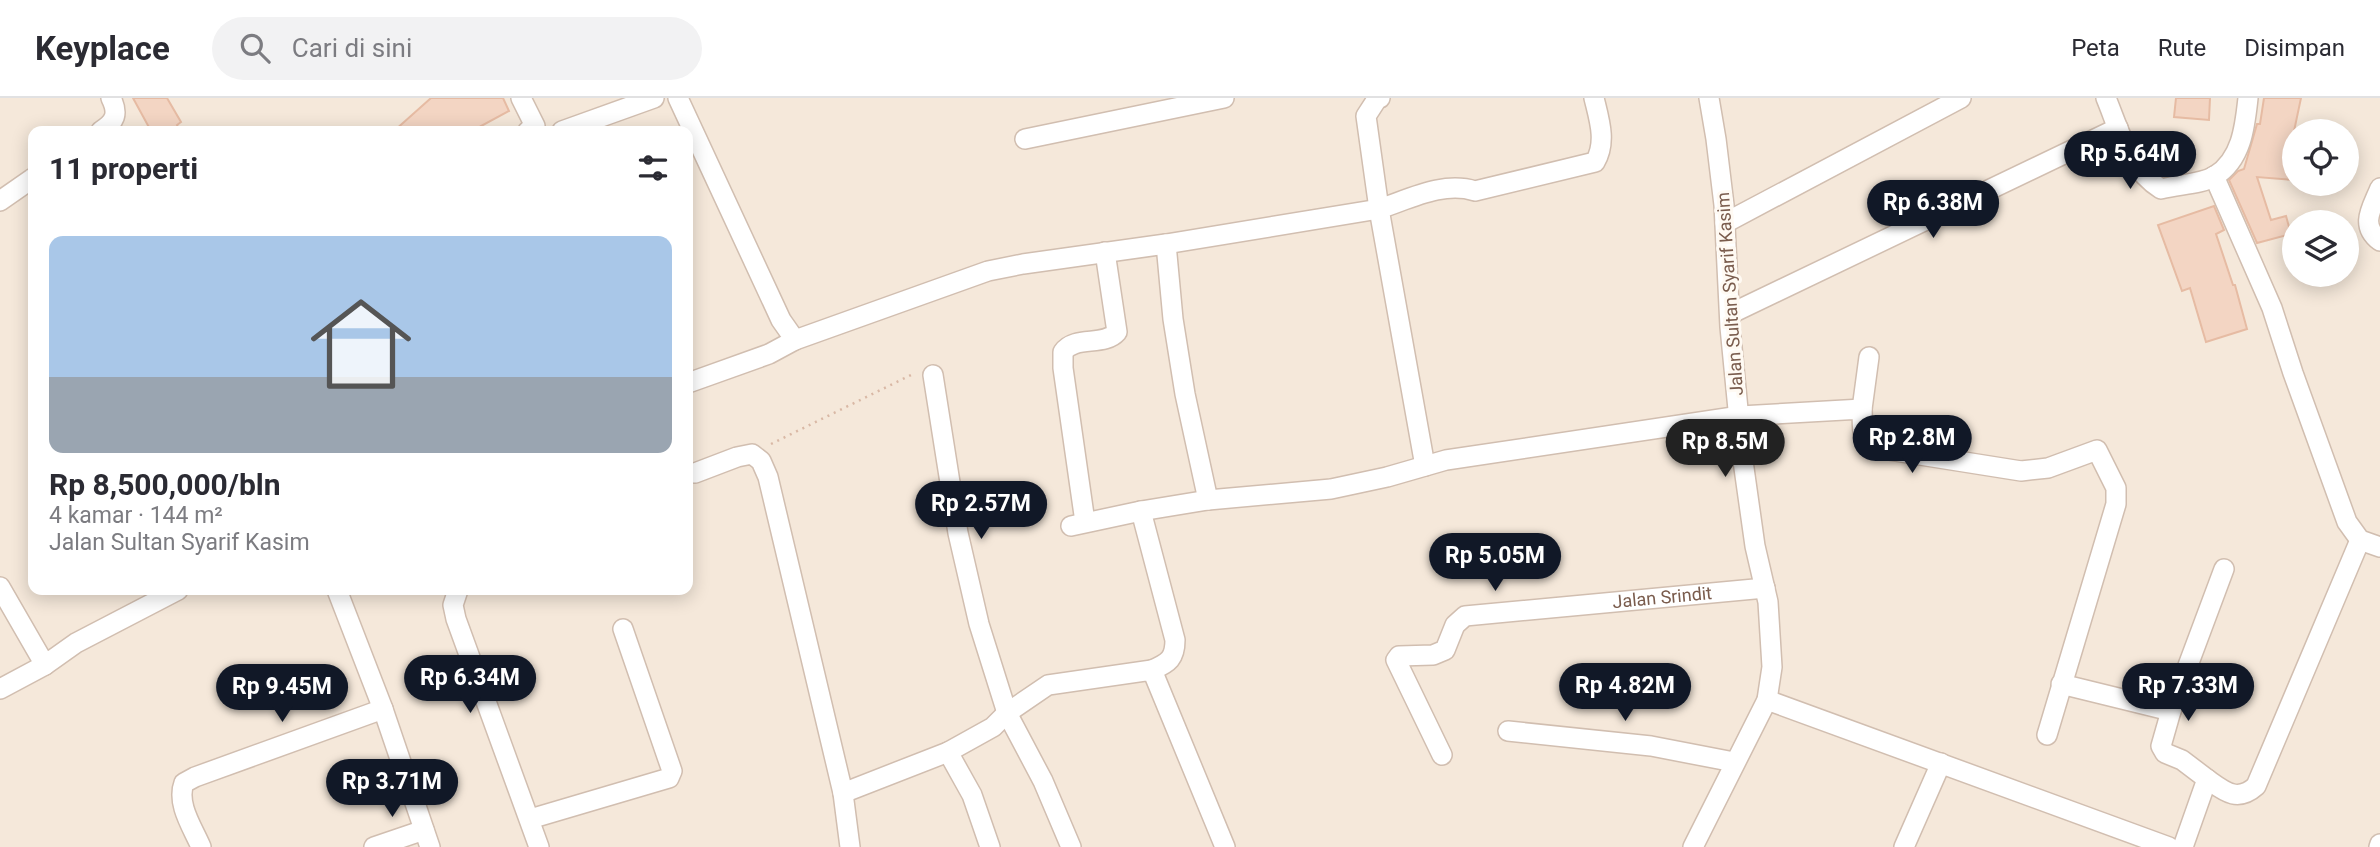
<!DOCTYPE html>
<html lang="id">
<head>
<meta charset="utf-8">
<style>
	:root { --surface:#fff; --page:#f2f2f3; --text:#2b2b33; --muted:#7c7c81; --line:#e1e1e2; --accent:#111827 }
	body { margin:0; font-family:Roboto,sans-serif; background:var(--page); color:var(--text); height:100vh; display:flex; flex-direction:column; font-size:26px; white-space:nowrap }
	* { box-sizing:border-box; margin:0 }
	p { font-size:23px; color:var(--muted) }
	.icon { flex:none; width:38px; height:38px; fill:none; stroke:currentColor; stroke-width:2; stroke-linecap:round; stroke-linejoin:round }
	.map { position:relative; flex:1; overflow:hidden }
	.drawer { position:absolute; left:28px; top:28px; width:665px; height:469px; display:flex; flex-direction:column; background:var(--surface); border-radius:14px; box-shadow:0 4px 18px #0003 }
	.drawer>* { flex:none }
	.controls { position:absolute; left:2282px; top:21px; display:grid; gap:14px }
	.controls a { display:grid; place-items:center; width:77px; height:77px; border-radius:50%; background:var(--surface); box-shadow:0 4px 18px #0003; font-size:35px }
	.price { position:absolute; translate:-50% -60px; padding:0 16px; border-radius:24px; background:var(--accent); color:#fff; font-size:23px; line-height:46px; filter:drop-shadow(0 2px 4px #0008) }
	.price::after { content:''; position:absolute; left:50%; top:42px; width:21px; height:16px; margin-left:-10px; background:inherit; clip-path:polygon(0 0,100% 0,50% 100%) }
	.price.current { background:#222; color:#fff }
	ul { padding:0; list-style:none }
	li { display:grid; align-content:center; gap:14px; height:371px; padding:0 21px }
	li+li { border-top:2px solid var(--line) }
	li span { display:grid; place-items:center; height:217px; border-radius:14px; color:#555 }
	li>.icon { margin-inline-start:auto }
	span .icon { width:126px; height:126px; fill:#fffc; stroke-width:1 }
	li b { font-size:30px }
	h2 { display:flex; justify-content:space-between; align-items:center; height:84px; padding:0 21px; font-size:30px }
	header { display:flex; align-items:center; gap:42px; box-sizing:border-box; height:98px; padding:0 35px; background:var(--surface); border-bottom:2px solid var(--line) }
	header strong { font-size:33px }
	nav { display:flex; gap:38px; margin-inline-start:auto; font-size:24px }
	.search { width:490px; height:63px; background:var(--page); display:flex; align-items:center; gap:18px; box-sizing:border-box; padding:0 24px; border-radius:38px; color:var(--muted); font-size:26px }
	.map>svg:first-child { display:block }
</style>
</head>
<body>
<header>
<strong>Keyplace</strong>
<div class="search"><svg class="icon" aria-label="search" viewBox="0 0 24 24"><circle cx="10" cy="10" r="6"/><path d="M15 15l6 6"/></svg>Cari di sini</div>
<nav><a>Peta</a><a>Rute</a><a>Disimpan</a></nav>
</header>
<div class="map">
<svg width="2380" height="749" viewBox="0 0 2380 749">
	<rect width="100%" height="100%" fill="#fdf6ec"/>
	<path fill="#f5e8da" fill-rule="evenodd" d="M 0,0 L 2380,0 L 2380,749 L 0,749 ZM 33,33 L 688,33 L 688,492 L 33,492 ZM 2294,33 L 2347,33 L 2347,86 L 2294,86 ZM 2294,124 L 2347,124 L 2347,177 L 2294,177 Z"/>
	<g fill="#f3d5c3" stroke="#e6bba3" stroke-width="2">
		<path d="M 133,0 L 167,0 L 181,24 L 177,27 L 180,33 L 151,33 Z"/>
		<path d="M 431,0 L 503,0 L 509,13 L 481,28 L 486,33 L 394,33 Z"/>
		<path d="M 2176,0 L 2210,0 L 2209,22 L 2174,19 Z"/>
		<path d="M 2264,0 L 2301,0 L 2294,33 L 2293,82 L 2257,79 L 2271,122 L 2286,118 L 2291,136 L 2257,145 L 2229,82 L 2238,73 L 2244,71 L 2257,26 L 2260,26 Z"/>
		<path d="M 2172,45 L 2195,57 L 2186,74 L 2182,75 L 2162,65 Z"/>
		<path d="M 2214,108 L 2224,132 L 2216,136 L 2233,187 L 2235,187 L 2247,231 L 2206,244 L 2190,190 L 2182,193 L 2158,127 Z"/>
	</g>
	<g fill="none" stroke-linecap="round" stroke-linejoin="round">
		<defs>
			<g id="minor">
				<path d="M 521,0 L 535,28 L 528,33"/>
				<path d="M 678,0 L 781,222 L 795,242 L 769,256 L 688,285"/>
				<path d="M 2106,0 C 2120,34 2129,71 2161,91 C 2178,86 2200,87 2215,78 C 2242,61 2245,28 2248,0"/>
				<path d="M 101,33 C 115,24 119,16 111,0"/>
				<path d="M 562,33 L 654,0"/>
				<path d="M 1025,41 L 1224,0"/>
				<path d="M 2214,78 L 2272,210 L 2293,275 L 2347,424 L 2360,442 L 2380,449"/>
				<path d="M 2380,90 C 2372,110 2359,127 2380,143"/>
				<path d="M 0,103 L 33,80"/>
				<path d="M 1725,125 L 1961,0"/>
				<path d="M 1166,146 L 1173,221 L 1185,296 L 1208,402"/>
				<path d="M 1730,216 L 2118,30"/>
				<path d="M 795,242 L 988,173 L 1023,166 L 1166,146 L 1379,111 L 1366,18 L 1377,1 L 1380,0"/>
				<path d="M 933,277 L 958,435 L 979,526 L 1007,615 L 1043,683 L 1071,749"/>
				<path d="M 1862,311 L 1869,259"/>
				<path d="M 1425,368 L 1379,111 C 1410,101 1443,83 1475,93 L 1595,64 C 1607,44 1599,21 1594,0"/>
				<path d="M 695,375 L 737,359 L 752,356 L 761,363 L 768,379 L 843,695 L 850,749"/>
				<path d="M 1141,413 L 1175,542 C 1175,560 1169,565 1152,572"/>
				<path d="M 1085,424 L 1063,270 L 1063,254 C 1075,237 1104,249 1117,234 L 1105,154"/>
				<path d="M 1071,428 L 1141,413 L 1208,402 L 1331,391 L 1387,379 L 1446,362 L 1740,318 L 1862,311 C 1863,327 1859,343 1876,350 L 2021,373 L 2048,370 L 2097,352 L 2116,390 L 2116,406 L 2047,637"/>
				<path d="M 0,489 L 45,567"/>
				<path d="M 337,492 L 383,611 L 430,749"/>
				<path d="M 458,492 L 453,507 L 456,521 L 539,749"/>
				<path d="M 2061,586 L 2171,613"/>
				<path d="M 0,591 L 45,567 L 76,545 L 178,492"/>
				<path d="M 1767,602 L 2169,749"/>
				<path d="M 1508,633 L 1651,648 L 1734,664"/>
				<path d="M 948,654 L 972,697 L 990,749"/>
				<path id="s1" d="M 1442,657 L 1396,562 L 1399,558 L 1433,557 L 1445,552 L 1455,527 L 1465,518 L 1765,490"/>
				<path d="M 2207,681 C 2224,693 2237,705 2256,688 L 2360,442"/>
				<path d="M 843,695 L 948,654 L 993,629 L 1007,615 L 1048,587 L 1152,572 L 1225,749"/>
				<path d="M 530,721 L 669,680 L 672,673 L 623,531"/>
				<path d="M 201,749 C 193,730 176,706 184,685 L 195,679 L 383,611"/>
				<path d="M 374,749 L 424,732"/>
				<path d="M 1693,749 L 1767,602 L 1772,569 L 1768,504 L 1755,448 L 1743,363 L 1730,229 L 1724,107 L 1716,41 L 1709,0"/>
				<path d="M 1904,749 L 1941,665"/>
				<path d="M 2183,749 L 2207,681 L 2182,662 L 2165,655 L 2161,648 L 2171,613 L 2224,471"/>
				<path d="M 2379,749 L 2380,746"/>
			</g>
		</defs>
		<use href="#minor" stroke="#d1beb0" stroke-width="22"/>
		<path stroke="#d9b8a5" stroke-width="2.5" stroke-dasharray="2 5" stroke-linecap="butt" d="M 771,346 L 915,275"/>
		<use href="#minor" stroke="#fff" stroke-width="19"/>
	</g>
	<g text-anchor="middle" stroke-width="6" stroke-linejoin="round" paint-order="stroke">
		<g font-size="18" fill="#7a5c4d" stroke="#fffaf3">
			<text transform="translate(1730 196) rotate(-94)" y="6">Jalan Sultan Syarif Kasim</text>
			<text dy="6" stroke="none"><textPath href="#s1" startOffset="396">Jalan Srindit</textPath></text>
		</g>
	</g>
</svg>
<div class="controls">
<a><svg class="icon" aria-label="locate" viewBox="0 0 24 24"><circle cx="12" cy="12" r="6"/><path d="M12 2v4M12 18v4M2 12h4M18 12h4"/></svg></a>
<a><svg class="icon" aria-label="layers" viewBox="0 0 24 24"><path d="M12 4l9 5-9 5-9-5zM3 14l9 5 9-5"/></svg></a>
</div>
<b class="price" style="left:2130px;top:93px">Rp 5.64M</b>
<b class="price" style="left:1933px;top:142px">Rp 6.38M</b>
<b class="price" style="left:1912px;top:377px">Rp 2.8M</b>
<b class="price current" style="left:1725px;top:381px">Rp 8.5M</b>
<b class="price" style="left:981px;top:443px">Rp 2.57M</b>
<b class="price" style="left:1495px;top:495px">Rp 5.05M</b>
<b class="price" style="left:470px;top:617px">Rp 6.34M</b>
<b class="price" style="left:1625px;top:625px">Rp 4.82M</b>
<b class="price" style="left:2188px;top:625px">Rp 7.33M</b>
<b class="price" style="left:282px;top:626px">Rp 9.45M</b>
<b class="price" style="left:392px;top:721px">Rp 3.71M</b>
<section class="drawer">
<h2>11 properti<svg class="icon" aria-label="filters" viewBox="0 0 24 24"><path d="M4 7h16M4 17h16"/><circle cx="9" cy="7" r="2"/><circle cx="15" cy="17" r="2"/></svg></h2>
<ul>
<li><span style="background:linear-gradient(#a9c7e8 65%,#9aa5b1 0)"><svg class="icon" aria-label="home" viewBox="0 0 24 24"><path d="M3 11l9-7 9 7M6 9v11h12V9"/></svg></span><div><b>Rp 8,500,000/bln</b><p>4 kamar · 144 m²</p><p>Jalan Sultan Syarif Kasim</p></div></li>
</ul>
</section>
</div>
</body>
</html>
